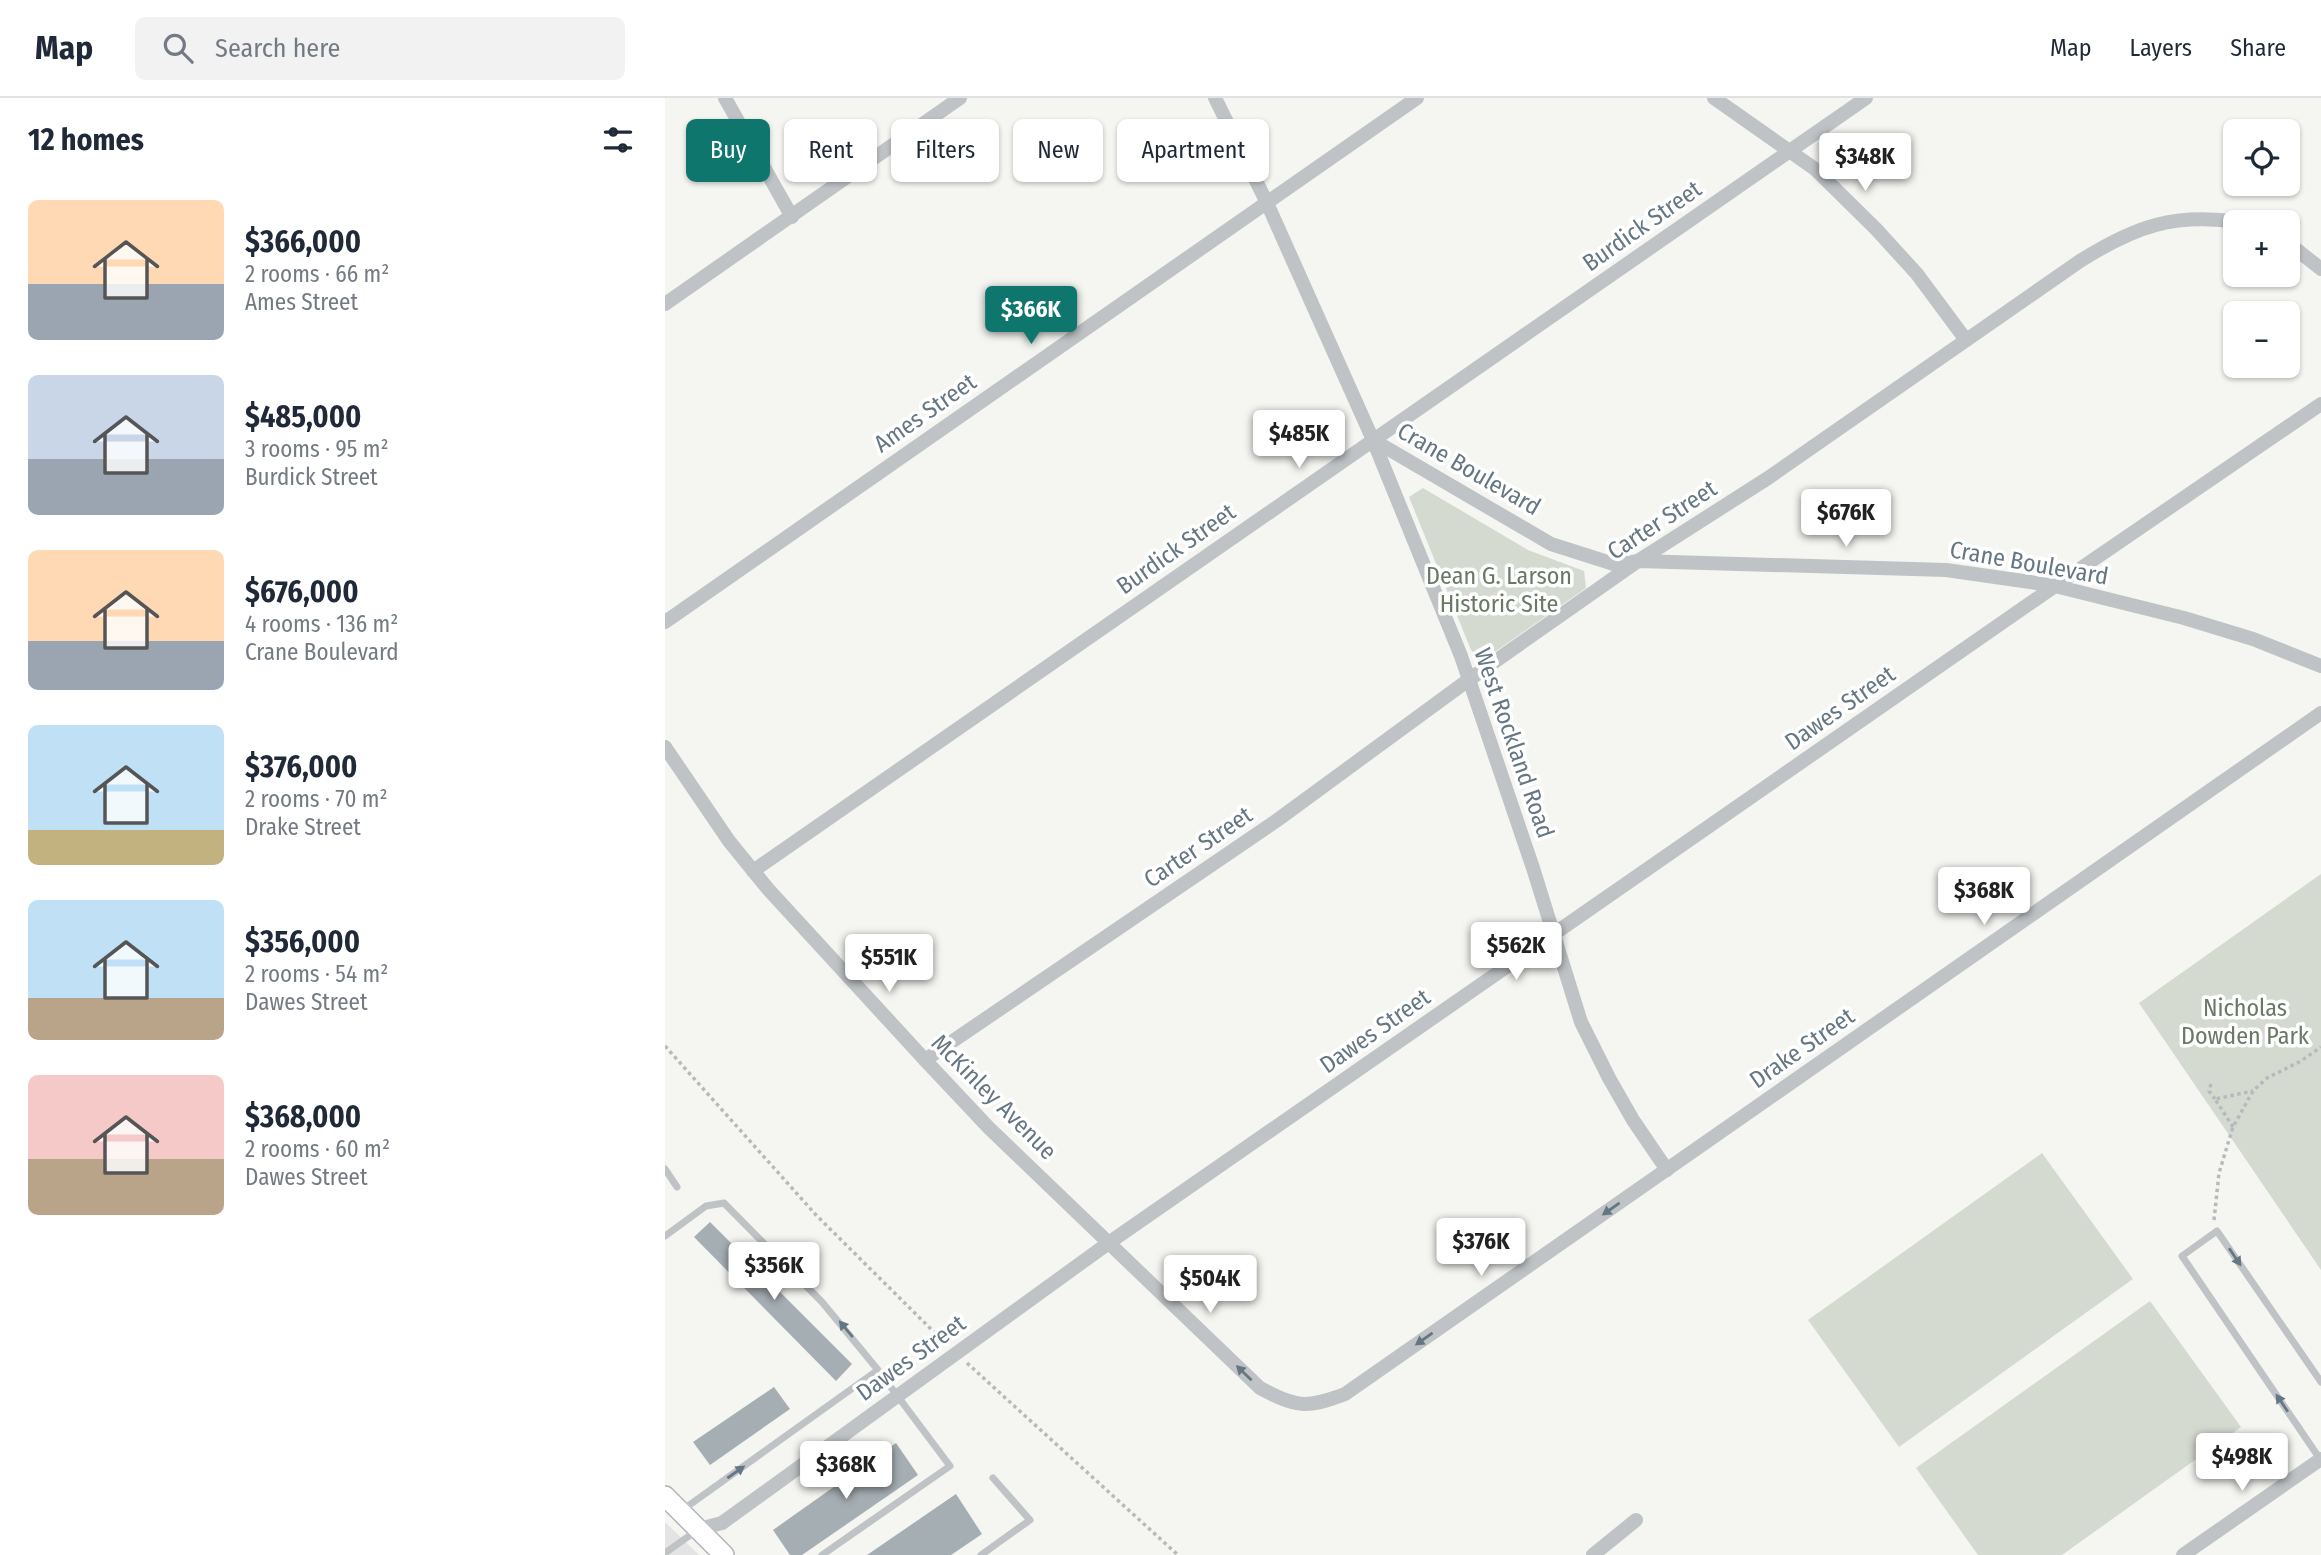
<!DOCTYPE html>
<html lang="en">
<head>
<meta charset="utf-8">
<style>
	:root { --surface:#fff; --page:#f2f2f3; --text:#1f2937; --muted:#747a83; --line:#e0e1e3; --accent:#0f766e }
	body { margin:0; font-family:"Fira Sans Condensed",sans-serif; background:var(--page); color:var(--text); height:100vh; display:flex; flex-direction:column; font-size:26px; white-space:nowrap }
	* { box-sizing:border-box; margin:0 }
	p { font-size:23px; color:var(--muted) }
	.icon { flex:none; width:38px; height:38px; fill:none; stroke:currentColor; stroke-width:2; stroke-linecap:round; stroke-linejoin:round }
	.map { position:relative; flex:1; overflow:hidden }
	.side { display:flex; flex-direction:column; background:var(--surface); width:665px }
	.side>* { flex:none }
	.guide { position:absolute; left:21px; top:21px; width:665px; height:63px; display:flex; gap:14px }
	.buttons { position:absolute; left:1558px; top:21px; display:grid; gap:14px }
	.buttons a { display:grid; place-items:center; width:77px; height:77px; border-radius:10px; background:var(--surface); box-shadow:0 2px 5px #0004; font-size:35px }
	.price { position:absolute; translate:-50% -60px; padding:0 16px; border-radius:7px; background:#fff; color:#222; font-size:23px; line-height:46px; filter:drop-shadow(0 2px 4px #0008) }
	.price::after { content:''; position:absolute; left:50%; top:42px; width:21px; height:16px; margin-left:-10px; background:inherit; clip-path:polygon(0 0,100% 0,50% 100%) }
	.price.on { background:var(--accent); color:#fff }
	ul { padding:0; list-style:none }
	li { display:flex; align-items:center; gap:21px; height:175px; padding:0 28px }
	li span { display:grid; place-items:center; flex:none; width:196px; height:140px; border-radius:10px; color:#555 }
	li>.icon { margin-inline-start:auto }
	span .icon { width:84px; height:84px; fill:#fffc; stroke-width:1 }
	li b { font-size:30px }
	h2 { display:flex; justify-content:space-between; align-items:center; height:84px; padding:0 28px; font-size:30px }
	.pill { padding:0 24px; border-radius:10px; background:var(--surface); box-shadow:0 2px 5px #0004; font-size:24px; line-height:63px }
	.pill.on { background:var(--accent); color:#fff }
	header { display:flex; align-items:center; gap:42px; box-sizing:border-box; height:98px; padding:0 35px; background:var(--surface); border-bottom:2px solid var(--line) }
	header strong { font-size:33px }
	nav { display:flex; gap:38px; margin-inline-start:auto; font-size:24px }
	.search { width:490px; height:63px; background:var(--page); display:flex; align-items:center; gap:18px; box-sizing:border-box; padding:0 24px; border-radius:10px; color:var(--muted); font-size:26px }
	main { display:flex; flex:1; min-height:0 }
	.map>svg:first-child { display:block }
</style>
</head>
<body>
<header>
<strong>Map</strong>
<div class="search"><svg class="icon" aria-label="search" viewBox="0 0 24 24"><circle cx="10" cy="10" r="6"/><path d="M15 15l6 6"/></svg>Search here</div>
<nav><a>Map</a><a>Layers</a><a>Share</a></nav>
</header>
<main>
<section class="side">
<h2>12 homes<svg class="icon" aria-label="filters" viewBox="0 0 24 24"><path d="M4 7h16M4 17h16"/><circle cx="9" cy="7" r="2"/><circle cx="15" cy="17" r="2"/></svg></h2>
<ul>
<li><span style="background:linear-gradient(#ffd9b3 60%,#9aa5b1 0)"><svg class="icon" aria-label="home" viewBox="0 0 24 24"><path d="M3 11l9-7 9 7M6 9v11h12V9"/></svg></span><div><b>$366,000</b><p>2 rooms · 66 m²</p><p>Ames Street</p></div></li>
<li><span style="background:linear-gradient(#c9d6e8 60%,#9aa5b1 0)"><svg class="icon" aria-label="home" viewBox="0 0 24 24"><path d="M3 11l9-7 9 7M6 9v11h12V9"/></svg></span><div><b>$485,000</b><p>3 rooms · 95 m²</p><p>Burdick Street</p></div></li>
<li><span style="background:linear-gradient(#ffd9b3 65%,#9aa5b1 0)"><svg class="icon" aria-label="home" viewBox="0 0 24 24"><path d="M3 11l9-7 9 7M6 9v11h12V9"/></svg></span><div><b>$676,000</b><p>4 rooms · 136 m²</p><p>Crane Boulevard</p></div></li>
<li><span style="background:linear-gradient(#bfe0f5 75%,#c2b280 0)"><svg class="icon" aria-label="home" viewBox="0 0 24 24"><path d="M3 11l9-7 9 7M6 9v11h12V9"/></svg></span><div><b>$376,000</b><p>2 rooms · 70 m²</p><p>Drake Street</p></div></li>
<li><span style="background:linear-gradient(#bfe0f5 70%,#b9a48a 0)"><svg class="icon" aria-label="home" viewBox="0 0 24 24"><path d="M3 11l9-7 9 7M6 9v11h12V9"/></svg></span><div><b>$356,000</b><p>2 rooms · 54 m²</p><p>Dawes Street</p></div></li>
<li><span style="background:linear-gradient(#f6c9c9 60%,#b9a48a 0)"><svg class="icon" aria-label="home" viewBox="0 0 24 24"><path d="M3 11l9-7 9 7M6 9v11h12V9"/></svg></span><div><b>$368,000</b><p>2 rooms · 60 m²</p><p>Dawes Street</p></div></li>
</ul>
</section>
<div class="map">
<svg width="1656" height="1457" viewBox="0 0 1656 1457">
	<rect width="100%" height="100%" fill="#f5f5f2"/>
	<path fill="#e3e4e3" d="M 0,1424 L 34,1457 L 0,1457 Z"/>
	<g fill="#d5dad1">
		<path d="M 758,390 L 863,452 L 919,473 L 921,490 L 817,563 L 806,552 L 744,399 Z"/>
		<path d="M 1656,776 L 1656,1172 L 1474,905 Z"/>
		<path d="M 1377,1055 L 1468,1181 L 1234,1349 L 1143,1222 Z"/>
		<path d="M 1485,1203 L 1576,1329 L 1397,1457 L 1313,1457 L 1251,1370 Z"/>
	</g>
	<g fill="#a5aeb3">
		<path d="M 45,1124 L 187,1266 L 171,1283 L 29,1139 Z"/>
		<path d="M 109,1289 L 125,1311 L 45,1367 L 28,1344 Z"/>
		<path d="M 231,1345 L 253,1377 L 137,1457 L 125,1457 L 108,1432 Z"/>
		<path d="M 291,1396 L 317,1436 L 286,1457 L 202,1457 Z"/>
	</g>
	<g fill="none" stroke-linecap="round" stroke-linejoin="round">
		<defs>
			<path id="secondary" d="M 0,1398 L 59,1457"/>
		</defs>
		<use href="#secondary" stroke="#b1b7bb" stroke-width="22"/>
		<g stroke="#b7babc" stroke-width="3.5" stroke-dasharray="3.5 3.5" stroke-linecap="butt">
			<path d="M 0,948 L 151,1117 L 281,1246"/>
			<path d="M 1546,986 L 1544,993 L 1550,1001"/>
			<path d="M 1568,1029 L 1550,1001 L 1588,993"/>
			<path d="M 1549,1122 L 1554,1075 L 1568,1029 L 1588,993 L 1602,980 L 1636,963 L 1656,949"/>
			<path d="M 302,1265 L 513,1457"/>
		</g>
		<g stroke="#bfc3c6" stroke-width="7">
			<path d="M 0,1071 L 12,1089"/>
			<path d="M 0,1138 L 41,1108 L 59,1105 L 157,1204 L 213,1272 L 16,1413"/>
			<path d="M 1655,1361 L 1517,1158 L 1552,1133 L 1656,1284"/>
			<path d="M 0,1455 L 31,1433"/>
			<path d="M 157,1457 L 285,1368 L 213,1272"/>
			<path d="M 316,1457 L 365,1422 L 328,1380"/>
		</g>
		<g stroke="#bfc3c6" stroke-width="14">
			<path d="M 60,0 L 127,119"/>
			<path d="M 550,0 L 602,105 L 708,342 L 796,558 L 868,770 L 916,924 L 944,980 L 968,1022 L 1002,1072"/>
			<path d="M 1049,0 L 1150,71 L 1211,131 L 1252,176 L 1301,242"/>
			<path d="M 1622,144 L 1656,171"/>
			<path d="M 0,206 L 295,0"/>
			<path d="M 708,342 L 886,446 L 952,467 L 973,463 L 1281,472 L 1365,484 L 1390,488 L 1519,520 L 1588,541 L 1656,568"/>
			<path d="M 0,524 L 752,0"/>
			<path d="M 0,649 L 64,743 L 103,791 L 260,962 L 324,1030 L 595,1290 C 631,1309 641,1311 680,1296 L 1656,615"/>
			<path d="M 88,773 L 1201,0"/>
			<path d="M 260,962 L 611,723 L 802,583 L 973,463 L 1103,380 L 1415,163 C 1471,128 1508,115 1574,124"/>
			<path d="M 34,1431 L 57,1425 L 445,1144 L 1390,488 L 1656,306"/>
			<path d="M 928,1457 L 971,1422"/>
			<path d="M 1518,1457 L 1656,1361"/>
		</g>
		<use href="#secondary" stroke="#fff" stroke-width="19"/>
	</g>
	<defs><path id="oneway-solid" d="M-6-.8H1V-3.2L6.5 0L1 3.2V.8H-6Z" transform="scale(1.75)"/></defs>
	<g fill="#657782">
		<use href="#oneway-solid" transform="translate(946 1111) rotate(145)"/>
		<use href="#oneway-solid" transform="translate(1570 1159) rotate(56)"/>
		<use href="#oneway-solid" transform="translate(181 1231) rotate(-130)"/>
		<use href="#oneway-solid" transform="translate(759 1241) rotate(145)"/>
		<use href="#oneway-solid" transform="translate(579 1275) rotate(-136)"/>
		<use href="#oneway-solid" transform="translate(1617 1305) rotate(-124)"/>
		<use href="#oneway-solid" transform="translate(71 1374) rotate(-35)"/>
	</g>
	<g text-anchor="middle" stroke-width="7" stroke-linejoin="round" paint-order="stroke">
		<g font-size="24" fill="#657782" stroke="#fff">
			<text transform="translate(977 128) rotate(-35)" y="8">Burdick Street</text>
			<text transform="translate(260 315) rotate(-35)" y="8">Ames Street</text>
			<text transform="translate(804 371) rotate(30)" y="8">Crane Boulevard</text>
			<text transform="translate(997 422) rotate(-33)" y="8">Carter Street</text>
			<text transform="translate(511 451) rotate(-35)" y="8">Burdick Street</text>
			<text transform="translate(1364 465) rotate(10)" y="8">Crane Boulevard</text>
			<text transform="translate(1175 610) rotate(-35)" y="8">Dawes Street</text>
			<text transform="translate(849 645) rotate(71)" y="8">West Rockland Road</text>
			<text transform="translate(533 749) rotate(-34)" y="8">Carter Street</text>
			<text transform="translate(710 933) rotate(-35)" y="8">Dawes Street</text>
			<text transform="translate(1137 950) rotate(-35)" y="8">Drake Street</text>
			<text transform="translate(329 999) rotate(45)" y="8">McKinley Avenue</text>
			<text transform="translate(246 1260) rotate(-36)" y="8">Dawes Street</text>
		</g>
		<g font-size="24" fill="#697a63" stroke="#fff">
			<text x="834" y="486">Dean G. Larson<tspan x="834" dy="28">Historic Site</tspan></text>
			<text x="1580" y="918">Nicholas<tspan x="1580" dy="28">Dowden Park</tspan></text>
		</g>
	</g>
</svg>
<div class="buttons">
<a><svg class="icon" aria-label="locate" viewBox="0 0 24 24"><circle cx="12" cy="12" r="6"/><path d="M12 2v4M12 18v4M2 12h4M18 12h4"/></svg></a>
<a>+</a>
<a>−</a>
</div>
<b class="price" style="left:1200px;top:95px">$348K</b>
<b class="price on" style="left:366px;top:248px">$366K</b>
<b class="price" style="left:634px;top:372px">$485K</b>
<b class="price" style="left:1181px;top:451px">$676K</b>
<b class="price" style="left:1319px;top:829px">$368K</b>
<b class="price" style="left:851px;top:884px">$562K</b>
<b class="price" style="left:224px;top:896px">$551K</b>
<b class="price" style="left:816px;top:1180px">$376K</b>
<b class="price" style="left:109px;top:1204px">$356K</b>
<b class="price" style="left:545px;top:1217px">$504K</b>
<b class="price" style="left:1577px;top:1395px">$498K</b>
<b class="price" style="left:181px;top:1403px">$368K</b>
<div class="guide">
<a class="pill on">Buy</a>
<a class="pill">Rent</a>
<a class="pill">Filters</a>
<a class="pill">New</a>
<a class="pill">Apartment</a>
</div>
</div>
</main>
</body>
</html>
